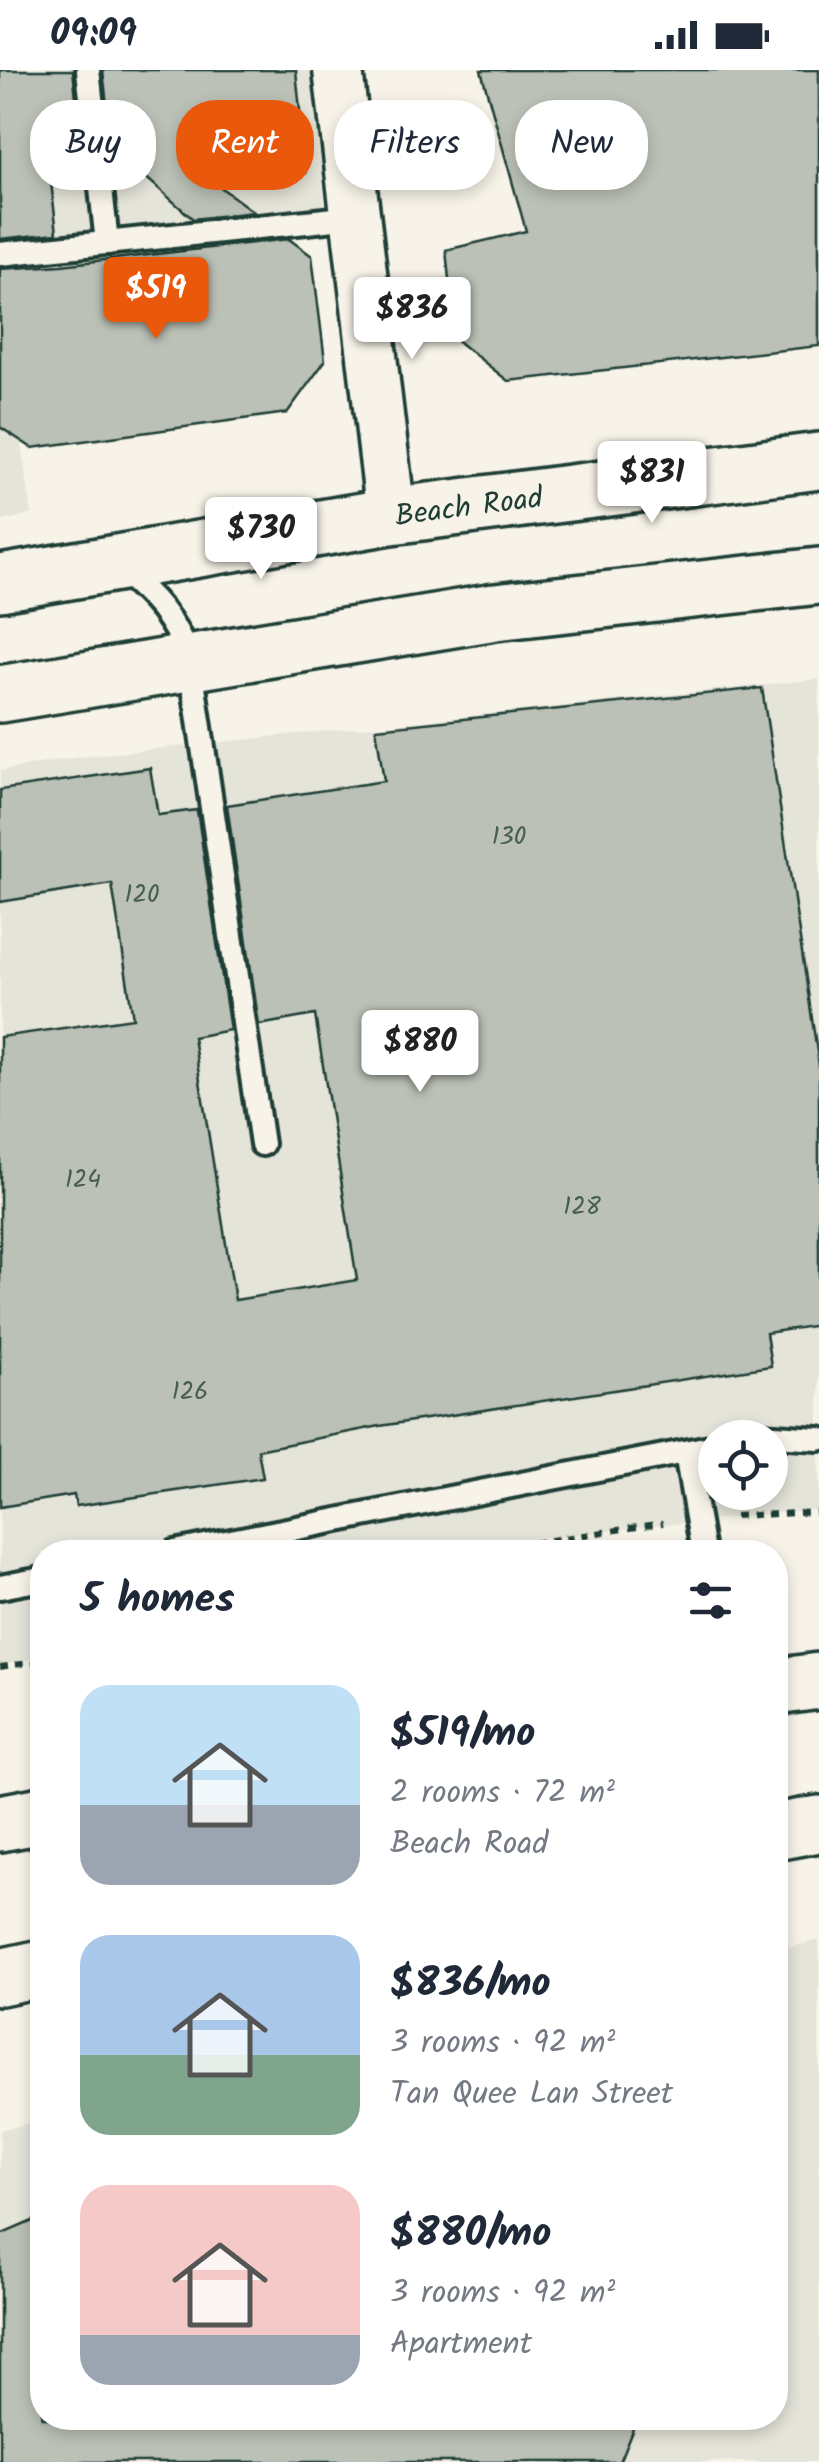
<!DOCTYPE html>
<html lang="en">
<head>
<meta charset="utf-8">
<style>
	:root { --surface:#fff; --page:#f2f2f3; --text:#1f2937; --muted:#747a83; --accent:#ea580c }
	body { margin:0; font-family:Kalam,sans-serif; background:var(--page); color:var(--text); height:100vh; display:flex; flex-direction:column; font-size:38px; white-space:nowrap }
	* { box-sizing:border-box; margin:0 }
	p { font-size:32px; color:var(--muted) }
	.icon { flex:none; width:55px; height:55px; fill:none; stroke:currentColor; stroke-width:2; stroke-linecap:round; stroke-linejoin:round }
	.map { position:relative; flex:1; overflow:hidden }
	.panel { position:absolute; left:30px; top:1470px; width:758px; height:890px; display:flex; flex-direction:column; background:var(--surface); border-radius:40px; box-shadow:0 5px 15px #0003 }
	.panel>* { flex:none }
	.guide { position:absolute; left:30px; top:30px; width:760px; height:90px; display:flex; gap:20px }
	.fabs { position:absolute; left:698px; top:1350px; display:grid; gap:20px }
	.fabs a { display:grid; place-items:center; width:90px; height:90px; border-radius:50%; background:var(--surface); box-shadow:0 5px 15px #0003; font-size:50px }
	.price { position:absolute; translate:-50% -85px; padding:0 22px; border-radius:10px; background:#fff; color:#222; font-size:32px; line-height:65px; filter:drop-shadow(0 2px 5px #0008) }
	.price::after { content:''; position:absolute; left:50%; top:60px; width:30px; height:22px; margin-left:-15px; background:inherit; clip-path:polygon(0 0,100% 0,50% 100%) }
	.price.on { background:var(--accent); color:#fff }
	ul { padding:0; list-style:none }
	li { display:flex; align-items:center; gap:30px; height:250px; padding:0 50px }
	li span { display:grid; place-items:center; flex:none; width:280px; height:200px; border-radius:30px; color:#555 }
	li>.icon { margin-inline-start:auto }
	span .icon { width:120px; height:120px; fill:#fffc; stroke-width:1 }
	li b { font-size:42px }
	h2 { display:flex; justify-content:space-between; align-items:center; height:120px; padding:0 50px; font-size:42px }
	.tag { padding:0 35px; border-radius:40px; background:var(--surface); box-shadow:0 5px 15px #0003; font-size:35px; line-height:90px }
	.tag.on { background:var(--accent); color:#fff }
	.status { display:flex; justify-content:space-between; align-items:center; height:70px; padding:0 50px; background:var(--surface); direction:ltr }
	.status svg { height:28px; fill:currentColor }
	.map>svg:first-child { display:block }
</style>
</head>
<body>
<div class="status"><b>09:09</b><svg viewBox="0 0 49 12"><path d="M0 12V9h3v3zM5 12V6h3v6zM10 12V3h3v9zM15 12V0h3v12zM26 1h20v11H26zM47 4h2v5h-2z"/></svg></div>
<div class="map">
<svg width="819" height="2392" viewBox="0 0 819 2392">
	<rect width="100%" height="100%" fill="#f7f3e8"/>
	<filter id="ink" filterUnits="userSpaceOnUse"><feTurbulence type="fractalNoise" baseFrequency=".01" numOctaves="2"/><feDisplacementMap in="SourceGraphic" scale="20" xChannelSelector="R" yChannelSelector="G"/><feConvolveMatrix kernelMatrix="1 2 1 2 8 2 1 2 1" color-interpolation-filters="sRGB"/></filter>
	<g filter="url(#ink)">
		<g fill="#e5e4d9" fill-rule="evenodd">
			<path d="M 0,0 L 312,0 L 325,136 L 0,170 Z"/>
			<path d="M 0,240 L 32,444 L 0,452 Z"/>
			<path d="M 819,609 L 819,1439 L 511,1471 L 469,1482 L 42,1482 L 42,1587 L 0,1595 L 0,701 L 79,687 ZM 715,1368 L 770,1368 L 770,1422 L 715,1422 Z"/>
			<path d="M 819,1870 L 819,2392 L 0,2392 L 0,2060 L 42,2050 L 42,2348 L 775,2348 L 775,1881 Z"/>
		</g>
		<g fill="#bbc1b6" stroke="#1f3d34" stroke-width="2.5">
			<path d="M 0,0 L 73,0 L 83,92 L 49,95 L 57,163 L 0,169 Z"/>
			<path d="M 103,0 L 296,0 L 306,103 L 212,111 L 254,142 L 193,149 L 124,88 L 113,89 Z"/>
			<path d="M 481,0 L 819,0 L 819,276 L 508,311 L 455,269 L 446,180 L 526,161 Z"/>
			<path d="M 289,169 L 312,186 L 325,291 L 287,343 L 32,378 L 0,357 L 0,199 L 61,195 Z"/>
			<path d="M 762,618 L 819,995 L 819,1255 L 766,1263 L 771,1296 L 380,1356 L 258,1380 L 263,1408 L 76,1436 L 74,1425 L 0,1437 L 0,967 L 133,948 L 112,814 L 0,832 L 0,720 L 150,698 L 158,745 L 197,740 L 230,960 L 193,967 L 235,1230 L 357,1210 L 315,945 L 259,955 L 227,735 L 384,711 L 376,658 Z"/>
			<path d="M 42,2147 L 42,2348 L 637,2348 L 619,2392 L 0,2392 L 0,2165 Z"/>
		</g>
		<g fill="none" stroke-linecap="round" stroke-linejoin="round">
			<defs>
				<g id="service">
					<path d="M 88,0 L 107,173"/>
					<path d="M 0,184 L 354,147"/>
					<path d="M 120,499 C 154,527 173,548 190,590 L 262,1074"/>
					<path d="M 749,1368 L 760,1365 L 819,1369"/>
					<path d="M 686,1383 L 703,1482"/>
					<path d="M 175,1482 L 715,1376"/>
					<path d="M 0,1517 L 42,1509"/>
				</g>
				<path id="minor" d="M 338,0 L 391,446"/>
				<g id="secondary">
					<path id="s1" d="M 0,513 L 391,446 L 819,391"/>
					<path d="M 0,624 L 495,542 L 819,506"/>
				</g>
				<g id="trunk">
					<path d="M 775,1617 L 819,1611"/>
					<path d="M 0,1753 L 42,1745"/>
					<path d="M 775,1762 L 819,1754"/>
					<path d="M 0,1907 L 42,1898"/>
				</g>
			</defs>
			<use href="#service" stroke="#1f3d34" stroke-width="30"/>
			<use href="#minor" stroke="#1f3d34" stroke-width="55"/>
			<use href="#secondary" stroke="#1f3d34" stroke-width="62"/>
			<use href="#trunk" stroke="#1f3d34" stroke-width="62"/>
			<g stroke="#1f3d34" stroke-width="6" stroke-dasharray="8 8" stroke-linecap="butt">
				<path d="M 735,1446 L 819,1442"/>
				<path d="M 487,1482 L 512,1476 L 663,1453"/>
				<path d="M 0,1597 L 42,1591"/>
			</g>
			<use href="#service" stroke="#f7f3e8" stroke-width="22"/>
			<use href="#minor" stroke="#f7f3e8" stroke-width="48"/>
			<use href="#secondary" stroke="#f7f3e8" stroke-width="55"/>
			<use href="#trunk" stroke="#f7f3e8" stroke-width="55"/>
		</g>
	</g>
	<g text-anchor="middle" stroke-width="10" stroke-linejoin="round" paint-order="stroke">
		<g font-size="25" fill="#465e54">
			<text x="509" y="774">130</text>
			<text x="142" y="832">120</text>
			<text x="83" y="1117">124</text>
			<text x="582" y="1144">128</text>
			<text x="190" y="1329">126</text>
		</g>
		<g font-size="30" fill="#1f3d34" stroke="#f7f3e8">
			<text dy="10" stroke="none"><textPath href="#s1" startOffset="475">Beach Road</textPath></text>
		</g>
	</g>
</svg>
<div class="fabs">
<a><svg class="icon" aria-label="locate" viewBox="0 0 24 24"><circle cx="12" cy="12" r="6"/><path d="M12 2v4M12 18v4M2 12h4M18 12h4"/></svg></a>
</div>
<b class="price on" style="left:156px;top:272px">$519</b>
<b class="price" style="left:412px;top:292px">$836</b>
<b class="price" style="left:652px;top:456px">$831</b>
<b class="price" style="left:261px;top:512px">$730</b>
<b class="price" style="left:420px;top:1025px">$880</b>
<div class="guide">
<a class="tag">Buy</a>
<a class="tag on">Rent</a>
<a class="tag">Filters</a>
<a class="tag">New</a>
</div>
<section class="panel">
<h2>5 homes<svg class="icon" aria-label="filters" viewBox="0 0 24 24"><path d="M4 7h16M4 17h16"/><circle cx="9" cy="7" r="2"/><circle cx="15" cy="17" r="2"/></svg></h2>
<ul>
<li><span style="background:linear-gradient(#bfe0f5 60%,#9aa5b1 0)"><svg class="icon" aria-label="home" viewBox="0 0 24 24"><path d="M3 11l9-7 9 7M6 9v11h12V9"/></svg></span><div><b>$519/mo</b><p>2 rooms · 72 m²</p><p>Beach Road</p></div></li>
<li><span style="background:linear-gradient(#a9c7e8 60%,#7fa58c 0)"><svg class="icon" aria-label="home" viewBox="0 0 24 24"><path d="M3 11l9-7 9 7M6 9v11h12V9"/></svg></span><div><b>$836/mo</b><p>3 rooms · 92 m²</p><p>Tan Quee Lan Street</p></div></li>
<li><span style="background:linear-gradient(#f6c9c9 75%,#9aa5b1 0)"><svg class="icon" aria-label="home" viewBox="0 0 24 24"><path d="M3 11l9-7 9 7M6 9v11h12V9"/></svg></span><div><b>$880/mo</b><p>3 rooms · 92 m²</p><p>Apartment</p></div></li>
</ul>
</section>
</div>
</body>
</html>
